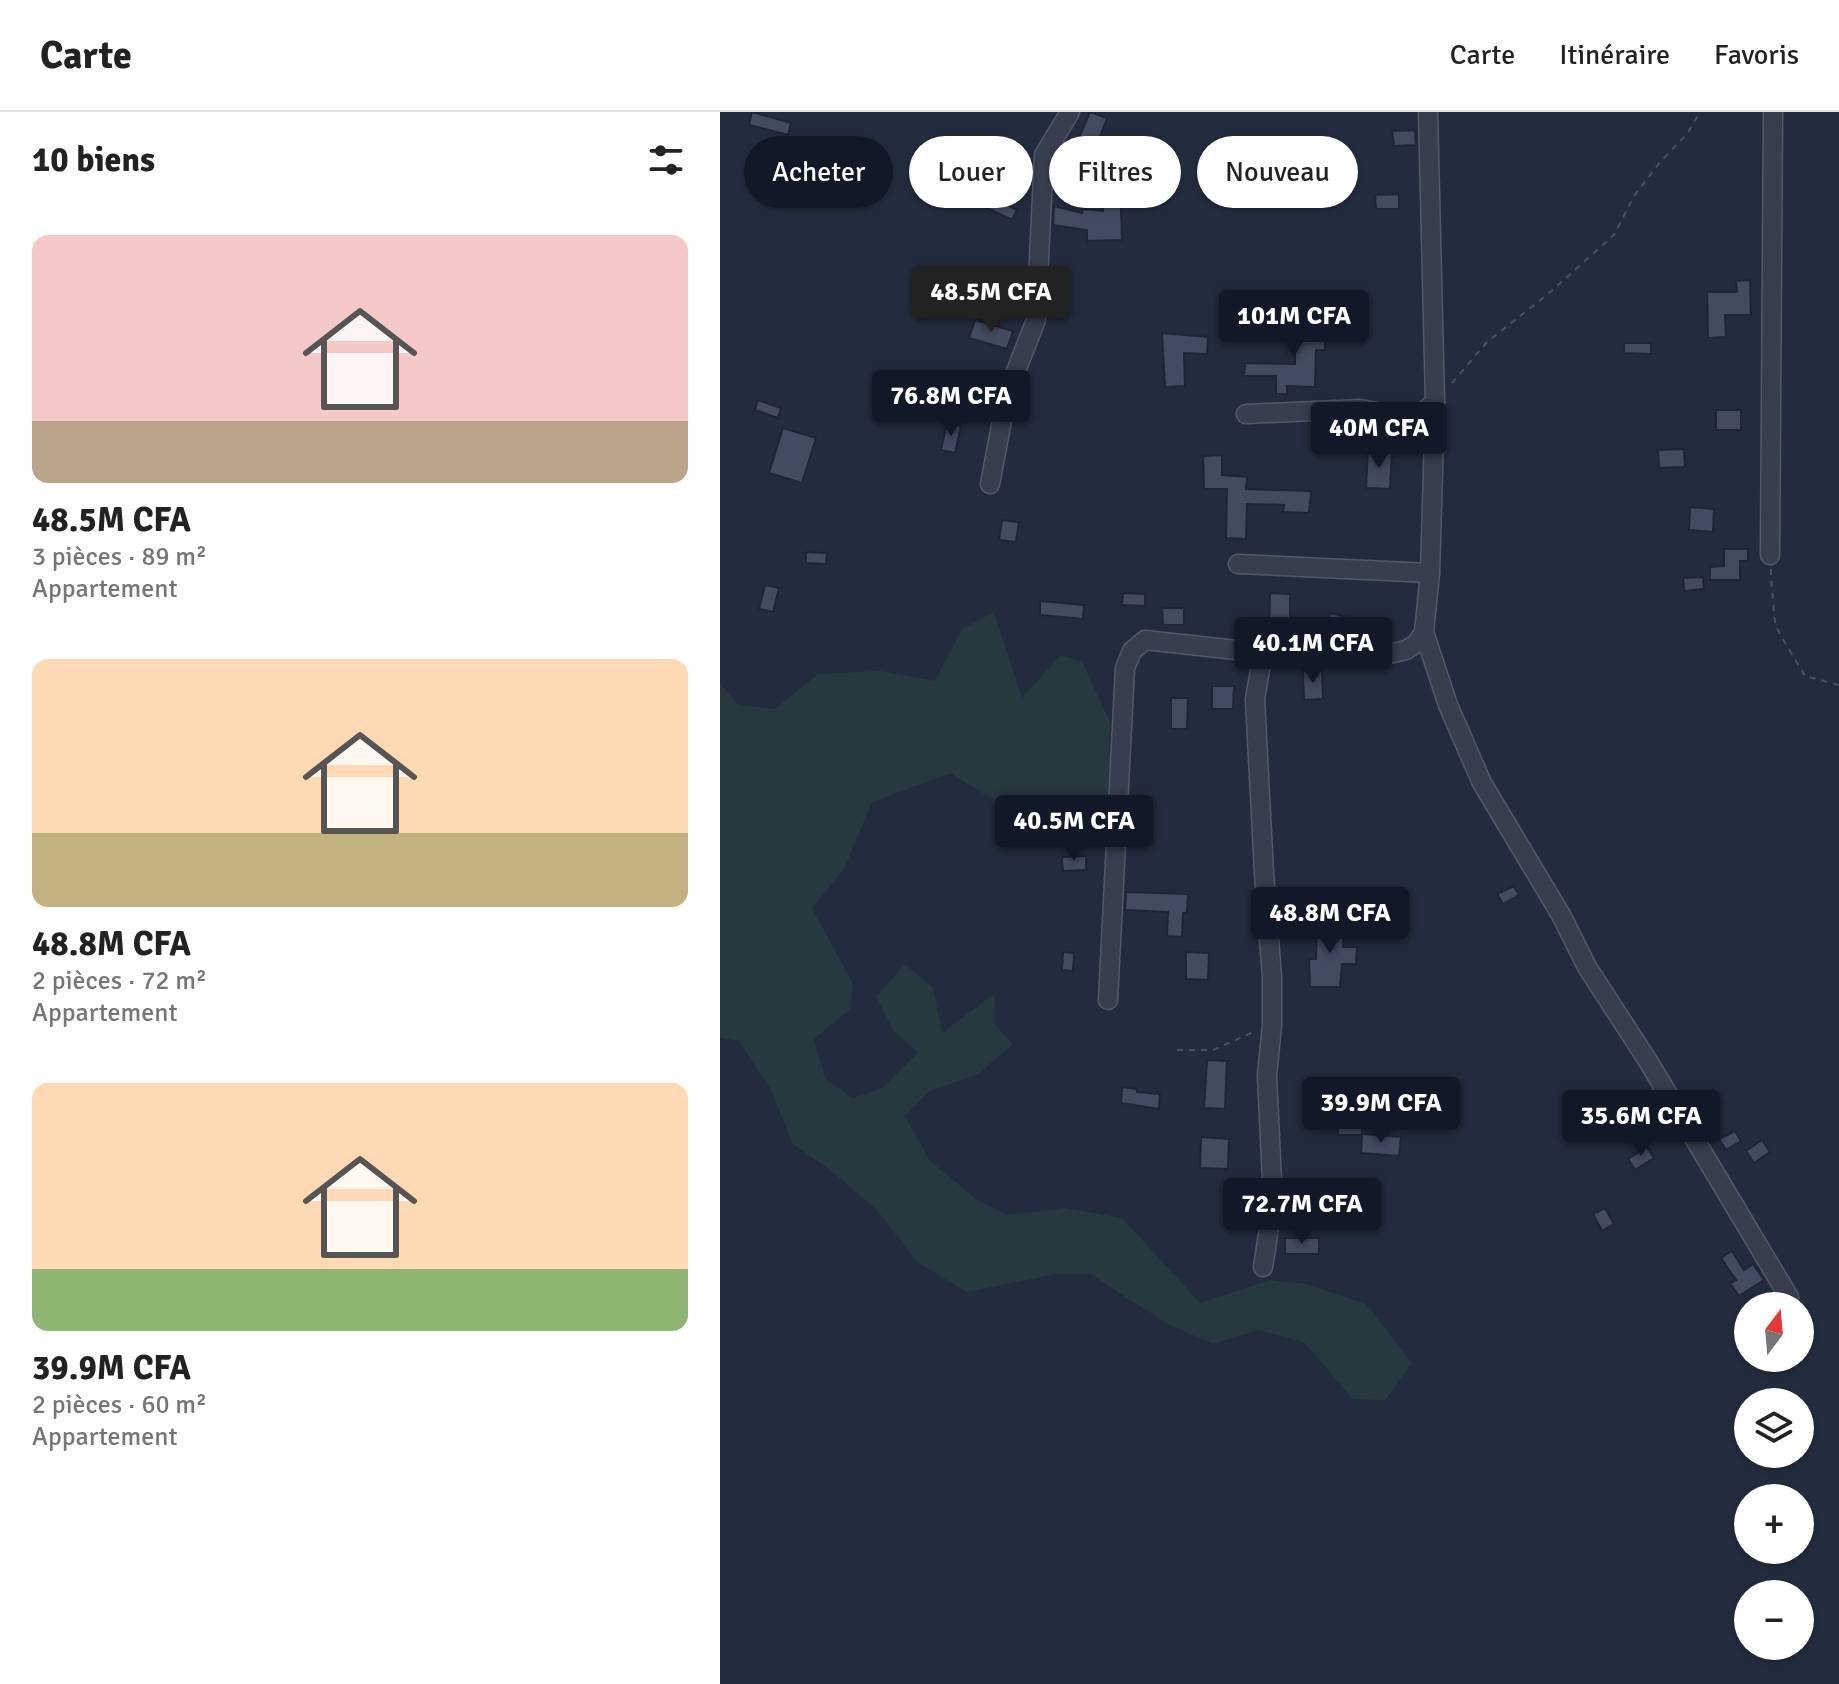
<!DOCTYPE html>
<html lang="fr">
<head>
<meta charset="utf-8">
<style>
	:root { --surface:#fff; --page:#f2f2f2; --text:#222; --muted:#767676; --line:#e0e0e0; --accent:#111827 }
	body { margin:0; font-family:Signika,sans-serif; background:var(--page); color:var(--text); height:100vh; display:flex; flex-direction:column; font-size:30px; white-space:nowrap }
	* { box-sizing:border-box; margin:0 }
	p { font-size:26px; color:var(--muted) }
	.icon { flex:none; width:44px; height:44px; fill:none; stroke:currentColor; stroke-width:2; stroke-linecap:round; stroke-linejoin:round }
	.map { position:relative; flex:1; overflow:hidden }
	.side { display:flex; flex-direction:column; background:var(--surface); width:720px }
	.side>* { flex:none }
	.guide { position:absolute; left:24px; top:24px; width:760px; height:72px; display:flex; gap:16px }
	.needle { width:52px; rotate:16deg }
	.tools { position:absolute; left:1014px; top:1180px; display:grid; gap:16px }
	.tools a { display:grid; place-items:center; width:80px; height:80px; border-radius:50%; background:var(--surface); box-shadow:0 2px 6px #0004; font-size:40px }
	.price { position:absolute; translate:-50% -68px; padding:0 18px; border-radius:8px; background:var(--accent); color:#fff; font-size:26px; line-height:52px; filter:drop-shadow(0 2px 4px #0008) }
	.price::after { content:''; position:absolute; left:50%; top:48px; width:24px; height:18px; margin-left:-12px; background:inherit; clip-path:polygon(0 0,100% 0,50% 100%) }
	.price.active { background:#222; color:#fff }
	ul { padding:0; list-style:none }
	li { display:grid; align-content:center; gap:16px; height:424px; padding:0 32px }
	li span { display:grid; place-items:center; height:248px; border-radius:16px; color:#555 }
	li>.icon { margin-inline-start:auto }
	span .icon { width:144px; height:144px; fill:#fffc; stroke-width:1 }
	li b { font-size:34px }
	h2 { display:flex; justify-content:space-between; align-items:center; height:96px; padding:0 32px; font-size:34px }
	.chip { padding:0 28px; border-radius:36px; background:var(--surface); box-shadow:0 2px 6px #0004; font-size:28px; line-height:72px }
	.chip.active { background:var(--accent); color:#fff }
	header { display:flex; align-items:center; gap:48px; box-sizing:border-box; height:112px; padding:0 40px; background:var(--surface); border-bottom:2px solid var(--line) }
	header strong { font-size:38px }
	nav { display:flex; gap:44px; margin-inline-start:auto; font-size:28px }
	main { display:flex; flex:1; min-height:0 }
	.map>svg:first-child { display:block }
</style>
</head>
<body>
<header>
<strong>Carte</strong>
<nav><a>Carte</a><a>Itinéraire</a><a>Favoris</a></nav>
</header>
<main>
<section class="side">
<h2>10 biens<svg class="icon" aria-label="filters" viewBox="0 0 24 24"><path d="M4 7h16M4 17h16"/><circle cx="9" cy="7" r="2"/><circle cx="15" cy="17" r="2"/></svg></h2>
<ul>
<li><span style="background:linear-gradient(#f6c9c9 75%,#b9a48a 0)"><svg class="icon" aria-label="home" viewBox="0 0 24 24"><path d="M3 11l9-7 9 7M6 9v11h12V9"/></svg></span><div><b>48.5M CFA</b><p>3 pièces · 89 m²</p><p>Appartement</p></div></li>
<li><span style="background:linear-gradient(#ffd9b3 70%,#c2b280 0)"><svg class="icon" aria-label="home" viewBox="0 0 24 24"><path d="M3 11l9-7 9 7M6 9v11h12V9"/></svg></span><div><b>48.8M CFA</b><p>2 pièces · 72 m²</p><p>Appartement</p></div></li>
<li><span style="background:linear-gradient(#ffd9b3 75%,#8fb573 0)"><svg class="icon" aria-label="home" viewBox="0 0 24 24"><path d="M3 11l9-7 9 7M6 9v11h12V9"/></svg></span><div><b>39.9M CFA</b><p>2 pièces · 60 m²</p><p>Appartement</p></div></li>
</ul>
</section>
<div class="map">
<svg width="1119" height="1572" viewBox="0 0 1119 1572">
	<rect width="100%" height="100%" fill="#232c3e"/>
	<path fill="#26393f" d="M 274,500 L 302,586 L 341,543 L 362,550 L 390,610 L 388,686 L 275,689 L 231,661 L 152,690 L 124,757 L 92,796 L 133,872 L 130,897 L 94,927 L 105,967 L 133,986 L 162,976 L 198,941 L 173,918 L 156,885 L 185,852 L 213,876 L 222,921 L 274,882 L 275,913 L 293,932 L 258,962 L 208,980 L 185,1004 L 210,1049 L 256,1087 L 287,1103 L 344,1096 L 402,1106 L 480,1191 L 550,1168 L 586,1172 L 646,1192 L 692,1251 L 665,1288 L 633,1287 L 584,1230 L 538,1218 L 493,1232 L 448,1212 L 370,1162 L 335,1162 L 247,1180 L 197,1150 L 157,1098 L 109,1057 L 73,1032 L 50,976 L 19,929 L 0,925 L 0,571 L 18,593 L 55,597 L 98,562 L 160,559 L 215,569 L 242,517 Z"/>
	<g fill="#424b60" stroke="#1f2535" stroke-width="2">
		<path d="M 32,0 L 71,11 L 68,23 L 29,13 Z"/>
		<path d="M 370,0 L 387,6 L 377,32 L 359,26 Z"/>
		<path d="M 695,18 L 696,33 L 674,34 L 672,19 Z"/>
		<path d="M 113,34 L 154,43 L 143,73 L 127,68 L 132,49 L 110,44 Z"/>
		<path d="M 384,68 L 400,68 L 402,128 L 367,129 L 367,118 L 333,113 L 334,94 L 362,101 L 363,97 L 383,99 Z"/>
		<path d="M 679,82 L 679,97 L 656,97 L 655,83 Z"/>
		<path d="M 270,84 L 297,98 L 292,108 L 265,95 Z"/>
		<path d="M 1030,168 L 1031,203 L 1005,203 L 1006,225 L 988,226 L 987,180 L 1017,180 L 1016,169 Z"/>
		<path d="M 567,200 L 590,202 L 588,223 L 605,223 L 605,238 L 596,238 L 595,275 L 567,274 L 567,282 L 556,282 L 556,264 L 524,264 L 525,251 L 575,252 L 575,220 L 565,219 Z"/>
		<path d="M 255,208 L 293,219 L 287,237 L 249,226 Z"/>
		<path d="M 442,221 L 488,225 L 487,242 L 464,241 L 465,274 L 445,275 Z"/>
		<path d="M 904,231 L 931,231 L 931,242 L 904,241 Z"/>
		<path d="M 38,288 L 61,296 L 58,306 L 35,298 Z"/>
		<rect x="996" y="298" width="25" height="20"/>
		<path d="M 227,311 L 241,314 L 235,341 L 221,338 Z"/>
		<path d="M 63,316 L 96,326 L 82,371 L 49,361 Z"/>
		<path d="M 964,337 L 965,355 L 939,356 L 938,338 Z"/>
		<path d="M 648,339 L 672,340 L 670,377 L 646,376 Z"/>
		<path d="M 502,343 L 502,363 L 527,365 L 526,377 L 591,379 L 589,401 L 563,400 L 564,393 L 527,392 L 526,427 L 506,426 L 507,377 L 484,377 L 483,344 Z"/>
		<path d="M 970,395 L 994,397 L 993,420 L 969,418 Z"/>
		<path d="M 282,408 L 299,410 L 296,430 L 279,428 Z"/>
		<path d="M 1004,437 L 1028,437 L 1028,449 L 1020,449 L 1020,468 L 990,468 L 990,455 L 1004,454 Z"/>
		<path d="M 86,440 L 107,441 L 106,452 L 86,451 Z"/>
		<path d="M 983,465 L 984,477 L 964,479 L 963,466 Z"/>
		<path d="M 45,473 L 59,476 L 53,500 L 39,497 Z"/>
		<path d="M 403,481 L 425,482 L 425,494 L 402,493 Z"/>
		<path d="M 550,481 L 570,482 L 570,520 L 549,520 Z"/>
		<path d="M 320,489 L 364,493 L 363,507 L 320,503 Z"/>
		<path d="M 442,496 L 464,496 L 464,513 L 443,513 Z"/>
		<path d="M 610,501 L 650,510 L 646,527 L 606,518 Z"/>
		<path d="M 602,558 L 603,587 L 584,588 L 583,559 Z"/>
		<path d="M 492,574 L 514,574 L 513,597 L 492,597 Z"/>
		<path d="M 451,586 L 468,586 L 467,617 L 451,617 Z"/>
		<path d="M 366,744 L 366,758 L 343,759 L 342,745 Z"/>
		<path d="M 794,774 L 799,783 L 783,792 L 777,782 Z"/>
		<path d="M 406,780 L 468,782 L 467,801 L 463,801 L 462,825 L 447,824 L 448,800 L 405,798 Z"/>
		<path d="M 597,809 L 624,810 L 623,835 L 637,835 L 636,852 L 622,852 L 620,875 L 590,875 L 589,847 L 596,847 Z"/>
		<path d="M 343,840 L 354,841 L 353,859 L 342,858 Z"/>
		<path d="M 466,840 L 489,841 L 488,868 L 466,867 Z"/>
		<path d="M 487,948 L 507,949 L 505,997 L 484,996 Z"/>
		<path d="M 402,975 L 417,977 L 417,980 L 440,982 L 439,997 L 401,991 Z"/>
		<rect x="618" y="1002" width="24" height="21"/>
		<path d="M 940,1007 L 946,1017 L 929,1026 L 924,1016 Z"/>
		<path d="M 1015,1019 L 1021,1029 L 1006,1038 L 999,1027 Z"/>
		<path d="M 642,1022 L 681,1025 L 679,1044 L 641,1041 Z"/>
		<path d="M 481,1025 L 509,1027 L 508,1057 L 480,1056 Z"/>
		<path d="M 1042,1028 L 1050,1040 L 1034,1051 L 1026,1039 Z"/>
		<path d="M 927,1035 L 934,1046 L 915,1058 L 908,1047 Z"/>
		<path d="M 618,1087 L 635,1088 L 634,1106 L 576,1104 L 577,1088 L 618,1090 Z"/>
		<path d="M 885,1096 L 894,1112 L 882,1119 L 873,1102 Z"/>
		<rect x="565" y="1126" width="34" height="16"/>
		<path d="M 1012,1139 L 1024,1158 L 1033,1152 L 1044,1168 L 1019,1184 L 1010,1171 L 1016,1168 L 1001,1146 Z"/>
	</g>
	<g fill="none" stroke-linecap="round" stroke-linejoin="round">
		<defs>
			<g id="minor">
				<path d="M 526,302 L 640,297 L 695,307 L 715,290"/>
				<path d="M 270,372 L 287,282 L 316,208 L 324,43 L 350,0"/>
				<path d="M 1050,443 L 1053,0"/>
				<path d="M 518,452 L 710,461"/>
				<path d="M 704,520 L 728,593 L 762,671 L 841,803 L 867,855 L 928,949 L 1069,1185"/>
				<path d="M 388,888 L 405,556 L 412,539 L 425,528 L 543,541 L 669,542 L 686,538 L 697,531 L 704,520 L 710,461 L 715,290 L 708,0"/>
				<path d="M 543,1155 L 553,1090 L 547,964 L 552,913 L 552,866 L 544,761 L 535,587 L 543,541"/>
			</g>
		</defs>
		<use href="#minor" stroke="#535969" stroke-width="21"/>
		<g stroke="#43565c" stroke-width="2" stroke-dasharray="6 6" stroke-linecap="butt">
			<path d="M 732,271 L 767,230 L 828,182 L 894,123 L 914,84 L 941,49 L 967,22 L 980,0"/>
			<path d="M 1051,457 C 1051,466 1054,508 1056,514 C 1064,531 1076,548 1085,564 L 1119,573"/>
			<path d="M 457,938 L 493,938 L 536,919"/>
		</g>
		<use href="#minor" stroke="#373e4e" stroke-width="18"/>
	</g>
</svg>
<div class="tools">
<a><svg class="needle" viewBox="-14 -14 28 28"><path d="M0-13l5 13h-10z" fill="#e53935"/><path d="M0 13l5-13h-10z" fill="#767676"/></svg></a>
<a><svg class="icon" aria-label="layers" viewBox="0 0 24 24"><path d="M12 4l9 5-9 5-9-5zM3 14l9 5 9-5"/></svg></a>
<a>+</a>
<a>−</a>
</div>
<b class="price active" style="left:271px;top:222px">48.5M CFA</b>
<b class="price" style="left:574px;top:246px">101M CFA</b>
<b class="price" style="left:231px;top:326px">76.8M CFA</b>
<b class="price" style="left:659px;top:358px">40M CFA</b>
<b class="price" style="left:593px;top:573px">40.1M CFA</b>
<b class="price" style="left:354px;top:751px">40.5M CFA</b>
<b class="price" style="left:610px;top:843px">48.8M CFA</b>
<b class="price" style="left:661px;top:1033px">39.9M CFA</b>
<b class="price" style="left:921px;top:1046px">35.6M CFA</b>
<b class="price" style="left:582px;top:1134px">72.7M CFA</b>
<div class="guide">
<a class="chip active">Acheter</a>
<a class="chip">Louer</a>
<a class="chip">Filtres</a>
<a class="chip">Nouveau</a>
</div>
</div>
</main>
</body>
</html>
